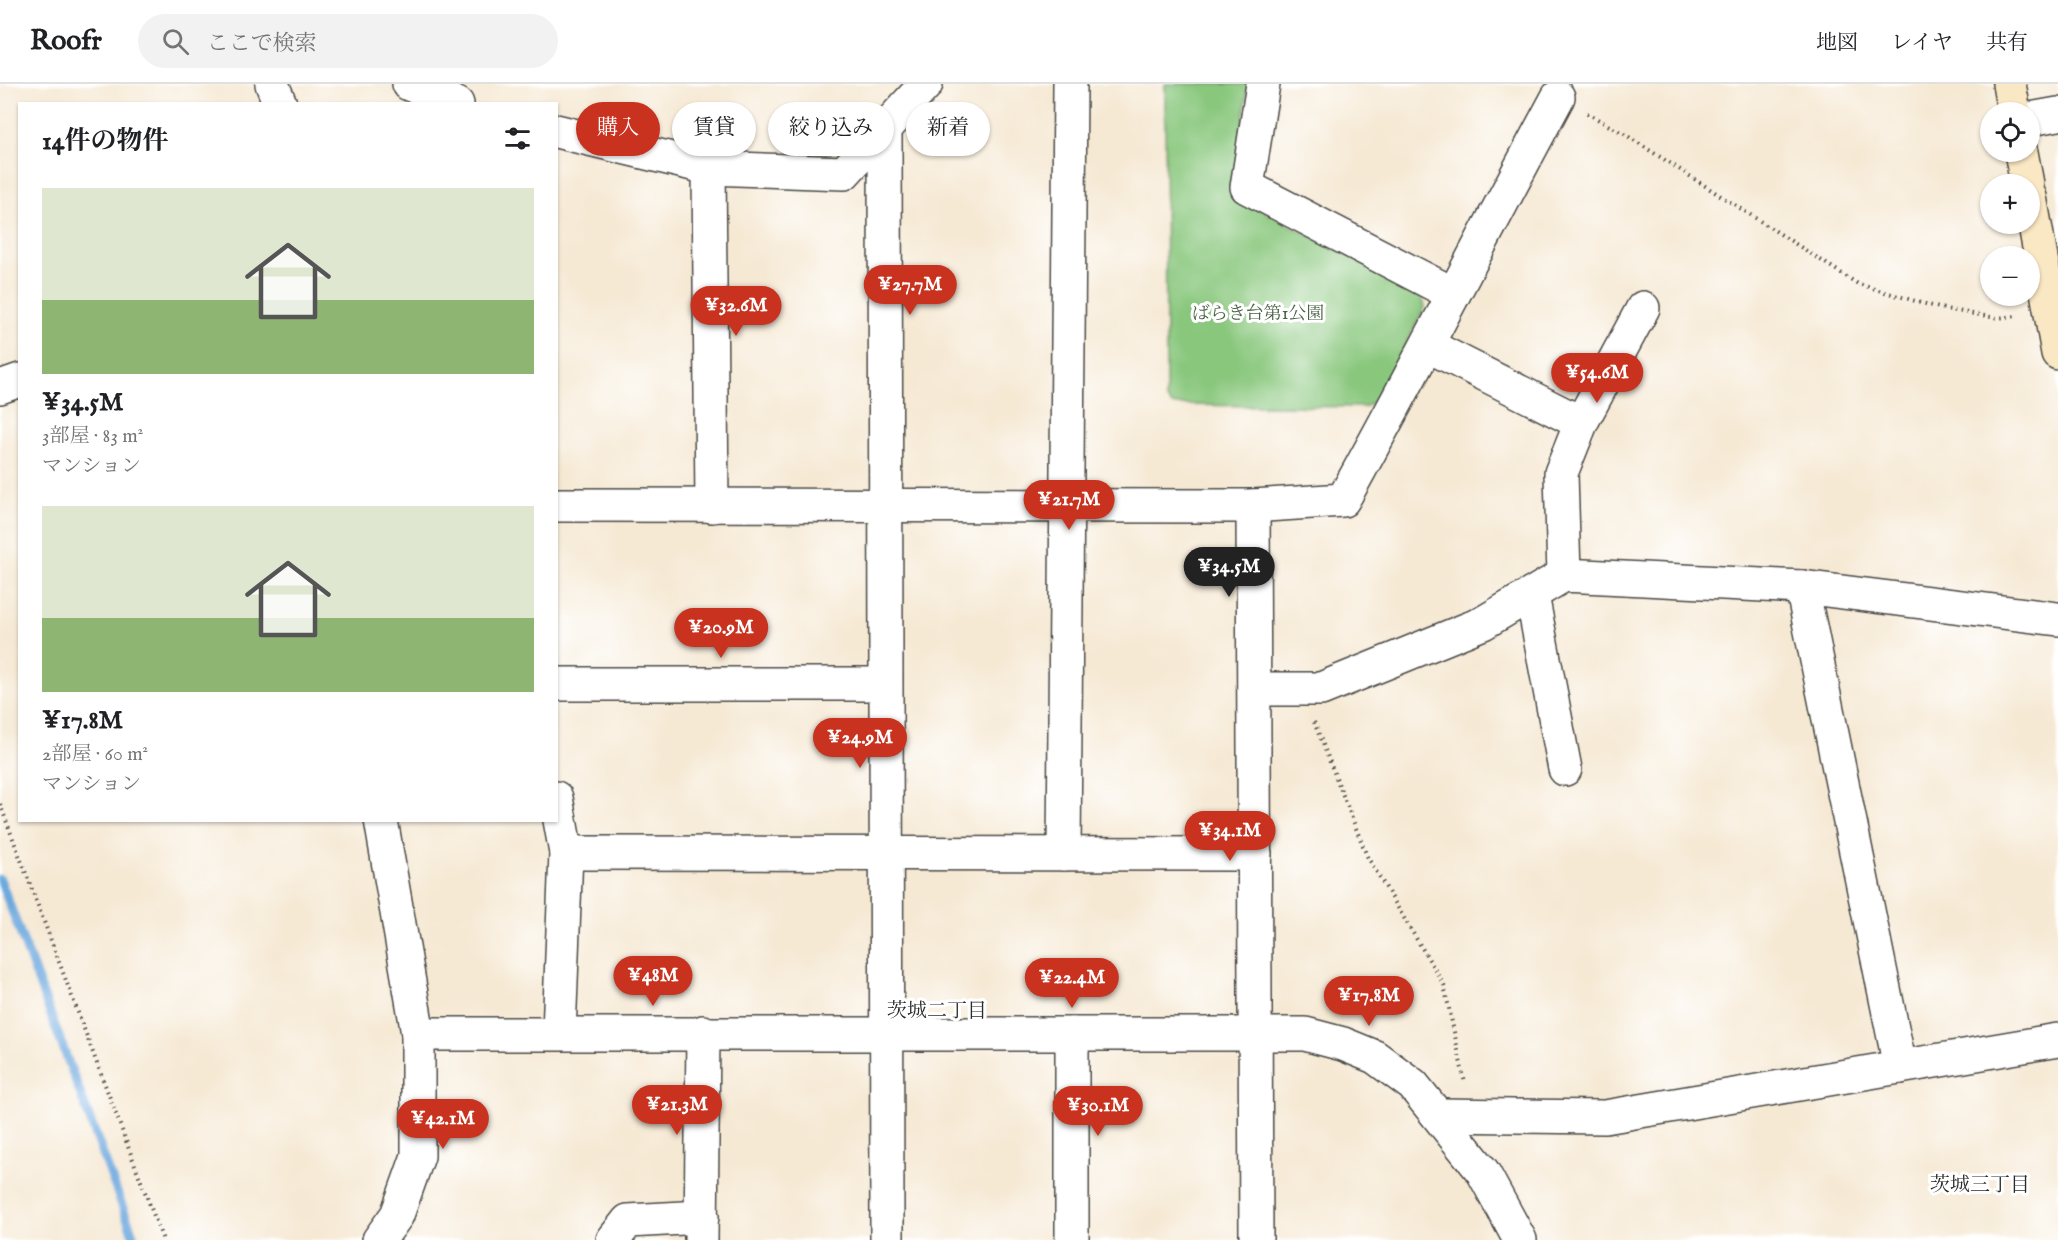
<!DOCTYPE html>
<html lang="ja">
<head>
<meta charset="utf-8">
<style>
	:root { --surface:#fff; --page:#f2f2f2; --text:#202124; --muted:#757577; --line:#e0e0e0; --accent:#c8321e }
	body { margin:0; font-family:"IM FELL English","Noto Serif JP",serif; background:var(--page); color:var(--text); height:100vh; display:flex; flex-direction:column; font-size:22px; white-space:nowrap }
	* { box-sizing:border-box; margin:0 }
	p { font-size:20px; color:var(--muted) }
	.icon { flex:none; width:33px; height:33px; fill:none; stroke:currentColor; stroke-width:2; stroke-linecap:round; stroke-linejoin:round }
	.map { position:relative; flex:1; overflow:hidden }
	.sheet { position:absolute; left:18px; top:18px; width:540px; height:720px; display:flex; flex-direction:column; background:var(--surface); border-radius:0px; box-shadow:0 2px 4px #0004 }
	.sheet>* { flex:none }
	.banner { position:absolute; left:576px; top:18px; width:570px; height:54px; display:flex; gap:12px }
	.fabs { position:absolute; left:1980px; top:18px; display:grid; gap:12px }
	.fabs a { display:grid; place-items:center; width:60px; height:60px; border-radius:50%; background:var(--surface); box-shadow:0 2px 4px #0004; font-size:30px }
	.price { position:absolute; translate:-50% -51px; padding:0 14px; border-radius:21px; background:var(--accent); color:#fff; font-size:20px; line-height:39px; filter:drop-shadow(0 2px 3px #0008) }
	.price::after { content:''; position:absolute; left:50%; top:36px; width:18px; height:14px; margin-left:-9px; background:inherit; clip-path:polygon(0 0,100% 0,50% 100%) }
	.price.selected { background:#222; color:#fff }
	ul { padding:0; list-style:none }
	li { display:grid; align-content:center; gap:12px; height:318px; padding:0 24px }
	li span { display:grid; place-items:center; height:186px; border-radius:0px; color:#555 }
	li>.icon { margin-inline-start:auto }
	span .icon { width:108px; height:108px; fill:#fffc; stroke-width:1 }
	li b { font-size:26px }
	h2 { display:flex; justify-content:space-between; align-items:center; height:72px; padding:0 24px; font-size:26px }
	.tag { padding:0 21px; border-radius:27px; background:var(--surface); box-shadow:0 2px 4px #0004; font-size:21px; line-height:54px }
	.tag.selected { background:var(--accent); color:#fff }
	header { display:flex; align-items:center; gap:36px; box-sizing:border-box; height:84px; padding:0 30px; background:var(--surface); border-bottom:2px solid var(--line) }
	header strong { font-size:28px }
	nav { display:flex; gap:33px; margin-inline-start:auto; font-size:21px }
	.search { width:420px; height:54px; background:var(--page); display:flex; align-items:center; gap:15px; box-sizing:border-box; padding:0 21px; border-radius:33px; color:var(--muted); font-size:22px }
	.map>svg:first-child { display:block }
</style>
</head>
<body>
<header>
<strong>Roofr</strong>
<div class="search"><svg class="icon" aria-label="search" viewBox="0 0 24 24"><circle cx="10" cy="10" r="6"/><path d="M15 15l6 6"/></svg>ここで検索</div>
<nav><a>地図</a><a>レイヤ</a><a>共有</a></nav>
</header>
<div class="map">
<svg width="2058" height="1156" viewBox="0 0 2058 1156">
	<rect width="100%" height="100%" fill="#fff"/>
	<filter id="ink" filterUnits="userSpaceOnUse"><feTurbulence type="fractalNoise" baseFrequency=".0167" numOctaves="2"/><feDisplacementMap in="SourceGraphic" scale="12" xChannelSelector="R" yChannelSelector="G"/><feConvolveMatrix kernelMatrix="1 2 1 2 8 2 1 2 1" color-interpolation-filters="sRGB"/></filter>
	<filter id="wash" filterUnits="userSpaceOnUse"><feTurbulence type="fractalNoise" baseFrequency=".008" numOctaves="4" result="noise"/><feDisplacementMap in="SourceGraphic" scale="24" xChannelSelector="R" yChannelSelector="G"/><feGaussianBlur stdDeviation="1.35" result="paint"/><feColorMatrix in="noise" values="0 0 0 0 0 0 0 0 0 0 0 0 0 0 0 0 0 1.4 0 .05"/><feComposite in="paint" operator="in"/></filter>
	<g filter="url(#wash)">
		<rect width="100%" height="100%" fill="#f6e9d4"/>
		<path fill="#89c77d" stroke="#5a7954" stroke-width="1.5" d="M 1165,0 L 1248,0 L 1234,112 L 1421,209 L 1425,223 L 1378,314 L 1365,323 L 1172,321 L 1166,314 Z"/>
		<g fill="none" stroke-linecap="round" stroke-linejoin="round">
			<path stroke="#6ca9de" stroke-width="9" d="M 0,795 L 135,1156"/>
		</g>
	</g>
	<g filter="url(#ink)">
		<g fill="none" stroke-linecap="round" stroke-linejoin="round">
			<defs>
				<g id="street">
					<path d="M 272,0 L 280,20"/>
					<path d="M 409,0 L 457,20"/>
					<path d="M 1263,0 L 1247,103 L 1453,210"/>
					<path d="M 2030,35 L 2058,30"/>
					<path d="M 885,43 L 887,1156"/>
					<path d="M 556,47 L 709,84 L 844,89 L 926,0"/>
					<path d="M 709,84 L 712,422"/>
					<path d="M 1429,262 L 1581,339 L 1561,389 L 1564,491"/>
					<path d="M 0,303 L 20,296"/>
					<path d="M 1581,339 L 1643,224"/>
					<path d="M 556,421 L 1253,422 L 1343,416 C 1417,283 1486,147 1558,13"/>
					<path d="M 1253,422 L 1256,1156"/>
					<path d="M 1802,503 L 1900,983"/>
					<path d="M 1532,511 L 1565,685"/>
					<path d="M 556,600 L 885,600"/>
					<path d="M 1256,605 L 1321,605 L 1483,539 L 1564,491 L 1802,503 L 2058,535"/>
					<path d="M 556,714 L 566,769 L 559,949"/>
					<path d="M 566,769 L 1255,770"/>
					<path d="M 1064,770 L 1070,0"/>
					<path d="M 418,950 L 1305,950 L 1343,960 L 1375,973 L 1413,1001 L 1483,1088 L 1520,1156"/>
					<path d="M 1440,1031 L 1605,1033 L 2058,956"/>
					<path d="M 379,1156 L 397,1131 L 418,1072 L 418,950 L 381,736"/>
					<path d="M 613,1156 L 628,1137 L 702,1133"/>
					<path d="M 701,1156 L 703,948"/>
					<path d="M 1072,1156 L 1072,950"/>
				</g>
				<g id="secondary">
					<path d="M 2009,0 L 2014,28"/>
					<path d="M 2021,68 L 2027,100"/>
					<path d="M 2030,113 L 2058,269"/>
				</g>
			</defs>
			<use href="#street" stroke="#494844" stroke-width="36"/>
			<use href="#secondary" stroke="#494844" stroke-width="36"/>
			<g stroke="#494844" stroke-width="4" stroke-dasharray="1.5 4.5" stroke-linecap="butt">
				<path d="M 1587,29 L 1629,53 L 1858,200 L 1939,224 L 1997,234 L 2018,232"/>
				<path d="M 1314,638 L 1367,772 L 1444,901 L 1465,999"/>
				<path d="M 0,720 L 163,1156"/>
			</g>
			<use href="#street" stroke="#fff" stroke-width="33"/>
			<use href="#secondary" stroke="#fae7c3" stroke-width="33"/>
		</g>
	</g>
	<g text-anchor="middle" stroke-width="6" stroke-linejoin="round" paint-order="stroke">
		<g font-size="18" fill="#4c6248" stroke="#fff">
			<text x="1258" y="235">ばらき台第1公園</text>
		</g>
		<g font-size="20" fill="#2b2b2b" stroke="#fff">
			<text x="937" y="933">茨城二丁目</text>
			<text x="1980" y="1107">茨城三丁目</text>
		</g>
	</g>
</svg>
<div class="fabs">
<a><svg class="icon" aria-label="locate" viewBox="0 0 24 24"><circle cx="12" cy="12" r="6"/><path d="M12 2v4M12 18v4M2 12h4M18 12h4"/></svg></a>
<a>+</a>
<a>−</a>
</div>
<b class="price" style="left:910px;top:232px">¥27.7M</b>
<b class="price" style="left:736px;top:253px">¥32.6M</b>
<b class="price" style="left:1597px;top:320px">¥54.6M</b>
<b class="price" style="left:1069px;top:447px">¥21.7M</b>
<b class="price selected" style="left:1229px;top:514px">¥34.5M</b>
<b class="price" style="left:721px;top:575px">¥20.9M</b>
<b class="price" style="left:860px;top:685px">¥24.9M</b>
<b class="price" style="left:1230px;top:778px">¥34.1M</b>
<b class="price" style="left:653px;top:923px">¥48M</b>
<b class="price" style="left:1072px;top:925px">¥22.4M</b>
<b class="price" style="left:1369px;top:943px">¥17.8M</b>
<b class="price" style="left:677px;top:1052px">¥21.3M</b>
<b class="price" style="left:1098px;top:1053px">¥30.1M</b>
<b class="price" style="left:443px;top:1066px">¥42.1M</b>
<div class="banner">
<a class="tag selected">購入</a>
<a class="tag">賃貸</a>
<a class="tag">絞り込み</a>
<a class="tag">新着</a>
</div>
<section class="sheet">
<h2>14件の物件<svg class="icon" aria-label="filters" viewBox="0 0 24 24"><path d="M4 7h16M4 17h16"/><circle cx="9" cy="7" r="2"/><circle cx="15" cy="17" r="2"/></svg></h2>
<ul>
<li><span style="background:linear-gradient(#dfe7d0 60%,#8fb573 0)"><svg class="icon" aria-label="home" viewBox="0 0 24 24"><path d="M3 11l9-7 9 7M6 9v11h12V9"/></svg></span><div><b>¥34.5M</b><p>3部屋 · 83 m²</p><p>マンション</p></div></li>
<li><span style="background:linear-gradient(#dfe7d0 60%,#8fb573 0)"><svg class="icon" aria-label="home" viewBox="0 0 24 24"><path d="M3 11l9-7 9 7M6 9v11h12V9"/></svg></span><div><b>¥17.8M</b><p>2部屋 · 60 m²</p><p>マンション</p></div></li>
</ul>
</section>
</div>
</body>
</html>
